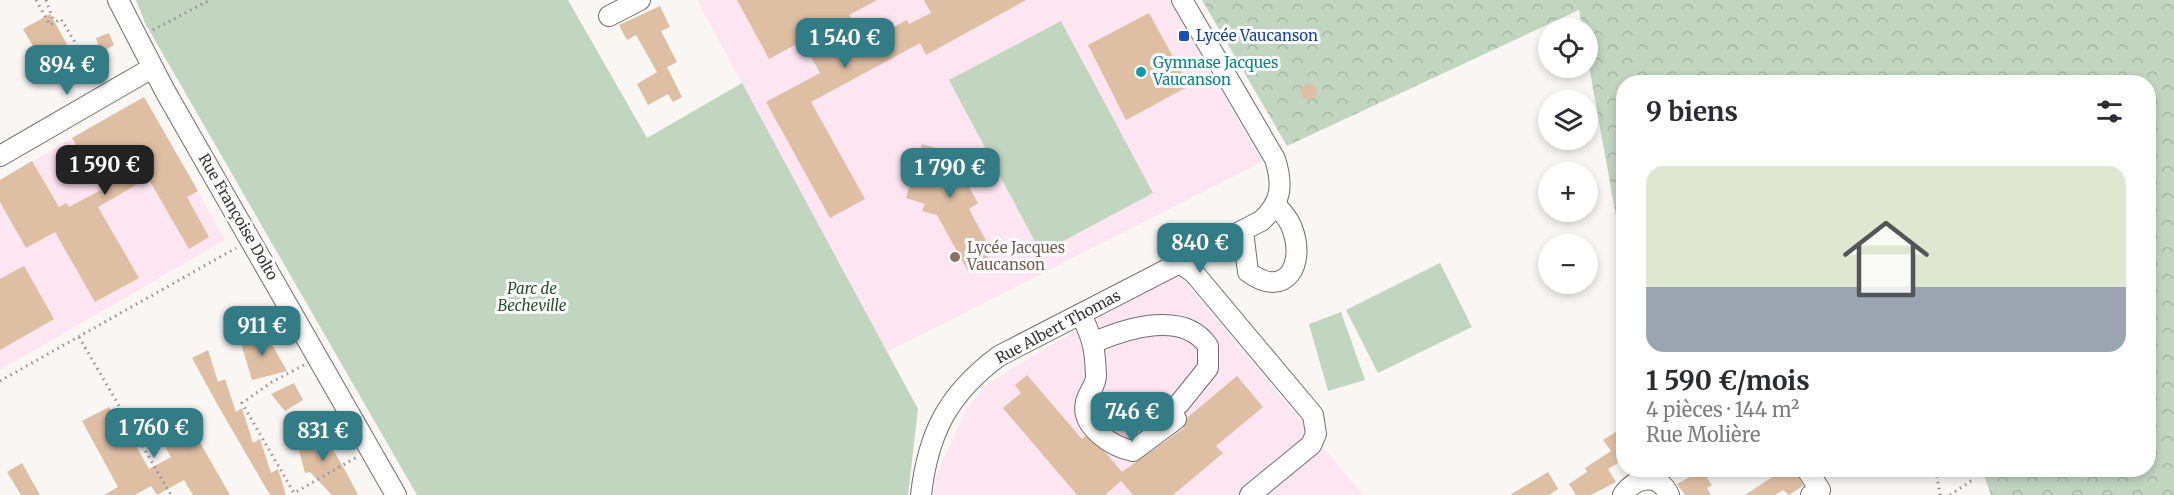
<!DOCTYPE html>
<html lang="fr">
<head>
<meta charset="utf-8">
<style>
	:root { --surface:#fff; --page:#f7f7f7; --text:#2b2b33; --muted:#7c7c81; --accent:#347c85 }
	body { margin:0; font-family:Merriweather,serif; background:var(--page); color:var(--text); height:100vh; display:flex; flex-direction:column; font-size:22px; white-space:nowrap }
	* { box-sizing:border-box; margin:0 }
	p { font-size:20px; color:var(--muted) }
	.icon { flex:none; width:33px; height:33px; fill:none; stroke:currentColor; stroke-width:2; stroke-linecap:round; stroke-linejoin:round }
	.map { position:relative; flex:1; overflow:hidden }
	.details { position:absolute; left:1616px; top:75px; width:540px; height:402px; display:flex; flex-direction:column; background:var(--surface); border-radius:24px; box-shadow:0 3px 9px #0003 }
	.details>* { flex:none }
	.tools { position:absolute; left:1538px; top:18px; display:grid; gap:12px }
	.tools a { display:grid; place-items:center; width:60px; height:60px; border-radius:50%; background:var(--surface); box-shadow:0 3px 9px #0003; font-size:30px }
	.price { position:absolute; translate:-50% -51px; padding:0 14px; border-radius:12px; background:var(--accent); color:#fff; font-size:20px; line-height:39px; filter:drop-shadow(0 2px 3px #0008) }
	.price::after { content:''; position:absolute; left:50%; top:36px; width:18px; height:14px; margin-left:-9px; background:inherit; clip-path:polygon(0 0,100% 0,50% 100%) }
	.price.active { background:#222; color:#fff }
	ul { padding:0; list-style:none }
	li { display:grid; align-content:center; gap:12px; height:318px; padding:0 30px }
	li span { display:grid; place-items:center; height:186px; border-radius:18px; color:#555 }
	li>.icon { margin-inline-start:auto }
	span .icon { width:108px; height:108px; fill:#fffc; stroke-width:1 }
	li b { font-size:26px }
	h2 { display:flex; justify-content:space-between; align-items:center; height:72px; padding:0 30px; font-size:26px }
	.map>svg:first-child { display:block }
</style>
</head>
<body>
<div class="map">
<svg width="2174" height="495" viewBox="0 0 2174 495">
	<defs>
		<pattern id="forest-crowns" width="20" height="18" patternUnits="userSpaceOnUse" patternTransform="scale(1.5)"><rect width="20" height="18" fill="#c2d5c1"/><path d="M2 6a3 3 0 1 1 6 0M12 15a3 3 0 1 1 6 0" fill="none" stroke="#a7b7a6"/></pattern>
	</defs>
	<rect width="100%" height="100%" fill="#f9f6f4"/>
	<g fill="#fde5f1">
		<path d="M 697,0 L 1169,0 L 1262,162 L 887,352 Z"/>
		<path d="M 144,97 L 225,240 L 0,370 L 0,180 Z"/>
		<path d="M 1178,274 L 1363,495 L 933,495 L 936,476 L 967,408 L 988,384 L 1047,347 Z"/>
	</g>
	<path fill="url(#forest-crowns)" d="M 1202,0 L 2174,0 L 2174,495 L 1991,495 L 1982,470 L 2148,470 L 2148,82 L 1623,82 L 1623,255 L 1587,55 L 1587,28 L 1582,28 L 1579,10 L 1287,146 Z"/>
	<g fill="#c2d5c1">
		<path d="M 136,0 L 568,0 L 647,138 L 742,83 L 918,409 L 908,495 L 417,495 L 145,23 Z"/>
		<path d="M 1061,21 L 1153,193 L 1041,253 L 949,80 Z"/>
		<path d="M 1440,263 L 1472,327 L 1378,373 L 1346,310 Z"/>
		<path d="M 1341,312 L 1365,380 L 1328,391 L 1309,324 Z"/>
	</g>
	<g fill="#dfbfa4">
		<path d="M 737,0 L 877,0 L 849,15 L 864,43 L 907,20 L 909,24 L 931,13 L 924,0 L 1026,0 L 926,55 L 920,43 L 811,102 L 865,199 L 830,218 L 766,102 L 820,73 L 802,41 L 769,59 Z"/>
		<path d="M 660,6 L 670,27 L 661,31 L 677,62 L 667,67 L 682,97 L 673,102 L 668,94 L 648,105 L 637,84 L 657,72 L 636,35 L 627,40 L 619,25 Z"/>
		<path d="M 1149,13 L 1189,86 L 1126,120 L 1088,45 Z"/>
		<path d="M 50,14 L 73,55 L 47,70 L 23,29 Z"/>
		<path d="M 109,33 L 114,45 L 101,53 L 96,38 Z"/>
		<circle cx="1309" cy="92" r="8"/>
		<path d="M 144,97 L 198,191 L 187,197 L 209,237 L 189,249 L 148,178 L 98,207 L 139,278 L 95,302 L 55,232 L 26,248 L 0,202 L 0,180 L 32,161 L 59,207 L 66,203 L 69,207 L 101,190 L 72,138 Z"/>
		<path d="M 922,144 L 978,161 L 970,189 L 978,203 L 969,209 L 986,241 L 982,244 L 989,259 L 968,271 L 937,215 L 922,211 L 925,204 L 906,198 Z"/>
		<path d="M 24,266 L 54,319 L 0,350 L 0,279 Z"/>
		<path d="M 263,329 L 287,371 L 252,380 L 241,343 Z"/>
		<path d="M 208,350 L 218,382 L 225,379 L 236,412 L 242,408 L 253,443 L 260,439 L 271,473 L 278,469 L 286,495 L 270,495 L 220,409 L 192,358 Z"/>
		<path d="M 1027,375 L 1082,439 L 1085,436 L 1106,453 L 1122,472 L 1183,429 L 1188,417 L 1237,376 L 1263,407 L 1216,446 L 1223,453 L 1173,495 L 1133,495 L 1121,481 L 1105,495 L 1077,495 L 1003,408 L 1021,393 L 1015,385 Z"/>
		<path d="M 294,383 L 303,400 L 285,411 L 271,394 Z"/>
		<path d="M 109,407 L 120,426 L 124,424 L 149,469 L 171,457 L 158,434 L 186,418 L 230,495 L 193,495 L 184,480 L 157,495 L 151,486 L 135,495 L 104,495 L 118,487 L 82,421 Z"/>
		<path d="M 317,422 L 346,472 L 358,495 L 332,495 L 310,472 L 305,473 L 295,435 Z"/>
		<path d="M 1619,430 L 1623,437 L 1623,470 L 1618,463 L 1608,469 L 1616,482 L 1591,495 L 1576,495 L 1569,484 L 1587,472 L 1585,468 L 1611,451 L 1603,440 Z"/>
		<path d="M 22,463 L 40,495 L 21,495 L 7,472 Z"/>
		<path d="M 1702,470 L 1712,485 L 1707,488 L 1711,495 L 1685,495 L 1677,484 Z"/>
		<path d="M 1783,470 L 1795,470 L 1803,486 L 1789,495 L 1783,490 L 1775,495 L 1745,495 Z"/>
		<path d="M 1548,472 L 1558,489 L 1549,495 L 1510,495 Z"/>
	</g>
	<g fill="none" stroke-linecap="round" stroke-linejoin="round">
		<defs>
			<g id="minor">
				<path d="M 118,0 L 165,91 L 396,495"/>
				<path d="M 609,16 L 640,0"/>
				<path d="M 0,156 L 152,68"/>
				<path d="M 1243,231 L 1248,272 C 1286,300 1306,264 1292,228 C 1289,219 1282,212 1276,205"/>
				<path d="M 1180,263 L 1194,273 L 1313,415 L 1316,434 L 1311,445 L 1250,495"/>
				<path d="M 1081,314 C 1093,340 1095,347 1096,376 C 1096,385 1088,393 1086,402 C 1080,427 1113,447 1133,451 L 1176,419"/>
				<path d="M 1095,342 C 1127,328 1184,310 1208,346 L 1208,368 L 1179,404"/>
				<path d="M 1807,470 L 1820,490 L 1811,495"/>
				<path d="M 921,495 C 928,433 948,394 999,356 L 1261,221 C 1282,203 1283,184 1275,159 L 1182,0"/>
				<path d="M 1623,495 C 1636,476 1659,473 1669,495"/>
			</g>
		</defs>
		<use href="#minor" stroke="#716f6d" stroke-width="22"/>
		<g stroke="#949290" stroke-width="3" stroke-dasharray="1.5 4.5" stroke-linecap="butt">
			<path d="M 36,0 L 50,25 L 61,19 L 95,76"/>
			<path d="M 46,0 L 54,22"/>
			<path d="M 153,30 L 210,0"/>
			<path d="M 79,337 L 171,495"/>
			<path d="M 304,365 L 272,382 L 242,403 L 294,493 L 357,457"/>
			<path d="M 0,381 L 236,248"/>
			<path d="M 1936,470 L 1940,495"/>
			<path d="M 1950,495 L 1974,479"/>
		</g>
		<use href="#minor" stroke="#fff" stroke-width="20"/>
	</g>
	<rect fill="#1a4fb4" stroke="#fff" stroke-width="2" x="1178" y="30" width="12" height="12" rx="3"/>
	<circle fill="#0f9aa8" stroke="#fff" stroke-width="2" cx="1141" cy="72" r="6"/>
	<circle fill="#8d6e63" stroke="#fff" stroke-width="2" cx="955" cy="257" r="6"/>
	<g text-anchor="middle" stroke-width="6" stroke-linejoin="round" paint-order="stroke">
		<g font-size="15" fill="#164399" stroke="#fff" text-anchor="start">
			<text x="1196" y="41">Lycée Vaucanson</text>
		</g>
		<g font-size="15" fill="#0d838f" stroke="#fff" text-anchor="start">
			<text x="1153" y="68">Gymnase Jacques<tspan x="1153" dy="17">Vaucanson</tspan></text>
		</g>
		<g font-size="15" fill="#383736" stroke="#fff">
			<text transform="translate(238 217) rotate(60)" y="5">Rue Françoise Dolto</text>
			<text transform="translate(1058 327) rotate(-28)" y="5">Rue Albert Thomas</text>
		</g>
		<g font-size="15" fill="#785e54" stroke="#fff" text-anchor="start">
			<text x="967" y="253">Lycée Jacques<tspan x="967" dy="17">Vaucanson</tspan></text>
		</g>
		<g font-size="15" font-style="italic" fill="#244f27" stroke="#fff">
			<text x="532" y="294">Parc de<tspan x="532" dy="17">Becheville</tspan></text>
		</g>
	</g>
</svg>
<div class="tools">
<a><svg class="icon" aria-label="locate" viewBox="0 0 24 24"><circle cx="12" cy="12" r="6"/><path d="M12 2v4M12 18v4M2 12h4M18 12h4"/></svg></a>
<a><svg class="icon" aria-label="layers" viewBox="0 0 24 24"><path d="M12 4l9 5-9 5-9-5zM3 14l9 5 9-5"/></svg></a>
<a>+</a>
<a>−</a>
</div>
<b class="price" style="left:845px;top:69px">1 540 €</b>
<b class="price" style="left:67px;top:96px">894 €</b>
<b class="price active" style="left:105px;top:196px">1 590 €</b>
<b class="price" style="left:950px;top:199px">1 790 €</b>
<b class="price" style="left:1200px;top:274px">840 €</b>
<b class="price" style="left:262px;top:357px">911 €</b>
<b class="price" style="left:1132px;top:443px">746 €</b>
<b class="price" style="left:154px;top:459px">1 760 €</b>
<b class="price" style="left:323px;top:462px">831 €</b>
<section class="details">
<h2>9 biens<svg class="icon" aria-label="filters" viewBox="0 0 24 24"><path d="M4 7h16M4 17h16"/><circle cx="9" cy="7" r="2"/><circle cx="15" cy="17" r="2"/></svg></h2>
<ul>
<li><span style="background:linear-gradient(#dfe7d0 65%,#9aa5b1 0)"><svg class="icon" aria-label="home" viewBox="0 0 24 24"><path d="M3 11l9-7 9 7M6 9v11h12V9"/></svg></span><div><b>1 590 €/mois</b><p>4 pièces · 144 m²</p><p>Rue Molière</p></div></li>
</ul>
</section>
</div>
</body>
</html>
